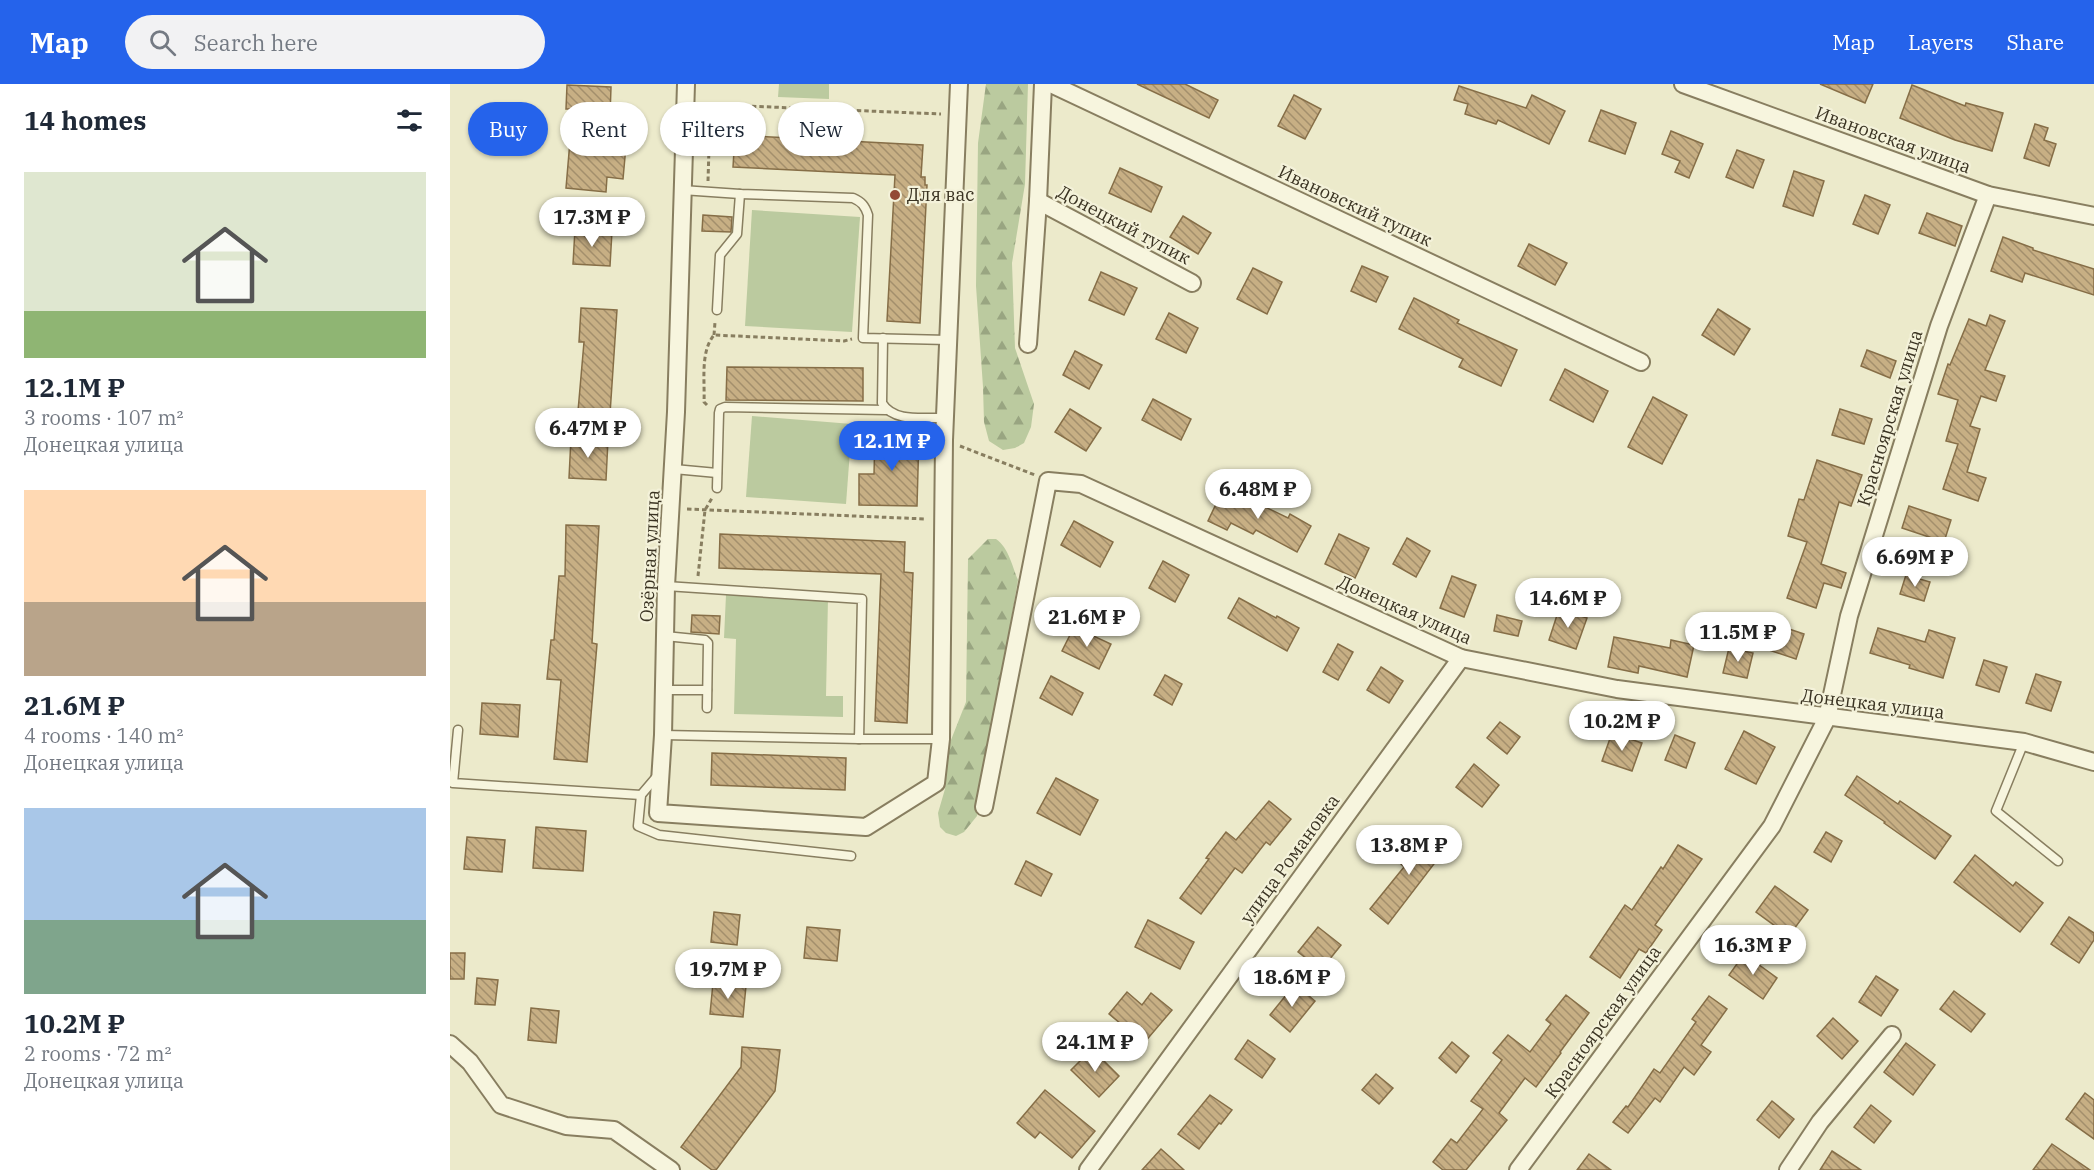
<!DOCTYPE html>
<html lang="en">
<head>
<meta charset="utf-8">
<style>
	:root { --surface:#fff; --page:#f2f2f3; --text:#1f2937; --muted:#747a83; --accent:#2563eb }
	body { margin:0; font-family:"IBM Plex Serif",serif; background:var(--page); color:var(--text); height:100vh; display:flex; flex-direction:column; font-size:22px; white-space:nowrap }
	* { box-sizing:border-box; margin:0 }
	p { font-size:20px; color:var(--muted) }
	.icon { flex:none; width:33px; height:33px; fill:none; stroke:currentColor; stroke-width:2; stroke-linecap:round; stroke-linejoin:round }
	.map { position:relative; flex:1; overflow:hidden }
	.drawer { display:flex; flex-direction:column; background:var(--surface); width:450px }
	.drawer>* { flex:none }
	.banner { position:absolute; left:18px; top:18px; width:570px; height:54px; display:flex; gap:12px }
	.price { position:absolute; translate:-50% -51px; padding:0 14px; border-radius:21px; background:#fff; color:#222; font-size:20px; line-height:39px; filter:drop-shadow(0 2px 3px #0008) }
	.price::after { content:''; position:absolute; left:50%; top:36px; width:18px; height:14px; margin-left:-9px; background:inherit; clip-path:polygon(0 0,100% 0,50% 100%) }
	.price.selected { background:var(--accent); color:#fff }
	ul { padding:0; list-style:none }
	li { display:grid; align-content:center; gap:12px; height:318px; padding:0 24px }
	li span { display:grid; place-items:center; height:186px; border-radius:0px; color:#555 }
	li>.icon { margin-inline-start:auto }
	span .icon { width:108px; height:108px; fill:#fffc; stroke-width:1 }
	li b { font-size:26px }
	h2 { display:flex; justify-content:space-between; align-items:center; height:72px; padding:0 24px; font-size:26px }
	.chip { padding:0 21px; border-radius:27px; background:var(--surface); box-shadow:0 2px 4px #0004; font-size:21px; line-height:54px }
	.chip.selected { background:var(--accent); color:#fff }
	header { display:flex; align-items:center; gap:36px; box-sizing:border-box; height:84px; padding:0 30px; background:var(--accent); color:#fff }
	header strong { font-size:28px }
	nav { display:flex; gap:33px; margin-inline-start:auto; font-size:21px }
	.search { width:420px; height:54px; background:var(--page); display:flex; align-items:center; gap:15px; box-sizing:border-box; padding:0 21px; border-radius:33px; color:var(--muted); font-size:22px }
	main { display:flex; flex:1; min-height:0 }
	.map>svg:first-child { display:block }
</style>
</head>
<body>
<header>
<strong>Map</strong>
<div class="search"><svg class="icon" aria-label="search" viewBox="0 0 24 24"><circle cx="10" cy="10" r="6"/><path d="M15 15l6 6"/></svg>Search here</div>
<nav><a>Map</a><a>Layers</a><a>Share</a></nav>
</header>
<main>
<section class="drawer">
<h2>14 homes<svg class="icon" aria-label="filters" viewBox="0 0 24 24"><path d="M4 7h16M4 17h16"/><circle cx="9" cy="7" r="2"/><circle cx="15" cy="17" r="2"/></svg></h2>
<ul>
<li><span style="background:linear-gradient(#dfe7d0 75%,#8fb573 0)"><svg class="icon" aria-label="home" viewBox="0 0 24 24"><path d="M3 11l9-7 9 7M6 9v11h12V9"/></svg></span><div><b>12.1M ₽</b><p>3 rooms · 107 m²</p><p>Донецкая улица</p></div></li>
<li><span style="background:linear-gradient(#ffd9b3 60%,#b9a48a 0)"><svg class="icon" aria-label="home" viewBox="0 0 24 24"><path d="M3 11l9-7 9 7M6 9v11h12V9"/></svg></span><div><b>21.6M ₽</b><p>4 rooms · 140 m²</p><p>Донецкая улица</p></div></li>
<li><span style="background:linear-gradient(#a9c7e8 60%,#7fa58c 0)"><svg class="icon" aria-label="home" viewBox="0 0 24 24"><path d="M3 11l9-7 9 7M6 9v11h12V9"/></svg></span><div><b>10.2M ₽</b><p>2 rooms · 72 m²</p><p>Донецкая улица</p></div></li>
</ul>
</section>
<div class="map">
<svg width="1644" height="1086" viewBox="0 0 1644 1086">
	<defs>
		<pattern id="forest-firs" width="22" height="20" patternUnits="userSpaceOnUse" patternTransform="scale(1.5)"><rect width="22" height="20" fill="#bbca9f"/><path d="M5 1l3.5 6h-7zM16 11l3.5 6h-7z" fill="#99a581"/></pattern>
		<pattern id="building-back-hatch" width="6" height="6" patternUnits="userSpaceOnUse" patternTransform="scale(1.5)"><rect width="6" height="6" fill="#c7af84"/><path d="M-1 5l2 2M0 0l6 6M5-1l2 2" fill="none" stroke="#a38f6c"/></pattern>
	</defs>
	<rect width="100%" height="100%" fill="#eceacb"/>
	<g fill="#bbca9f">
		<path d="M 329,0 L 379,0 L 379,15 L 328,13 Z"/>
		<path d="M 302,126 L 410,133 L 402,248 L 295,242 Z"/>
		<path d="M 302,332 L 402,340 L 396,420 L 296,413 Z"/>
		<path d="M 276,511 L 378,514 L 376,612 L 393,612 L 393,633 L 284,630 L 286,555 L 274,554 Z"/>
	</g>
	<g fill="url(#forest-firs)">
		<path d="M 536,0 L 578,0 L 575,100 L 562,179 L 565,264 L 584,320 L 581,343 L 574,359 L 565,364 L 553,366 L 539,357 L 534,338 L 533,303 L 526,202 L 528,59 Z"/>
		<path d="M 538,455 L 546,455 C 559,464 562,482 568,496 L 527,732 L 514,748 L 506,752 L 496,749 L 490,743 L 488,729 L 495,705 L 499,661 L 516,618 L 518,475 Z"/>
	</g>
	<g fill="url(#building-back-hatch)" stroke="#866e47" stroke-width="1.5">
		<path d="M 687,0 L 735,0 L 768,16 L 759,34 Z"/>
		<path d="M 1370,0 L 1423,0 L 1415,19 Z"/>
		<path d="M 117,1 L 161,3 L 159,61 L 176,62 L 173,95 L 157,93 L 156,108 L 116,104 L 120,57 L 125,58 L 126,25 L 116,25 Z"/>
		<path d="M 1462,1 L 1515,22 L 1516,19 L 1553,29 L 1542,67 L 1505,56 L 1450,34 Z"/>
		<path d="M 1009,2 L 1076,24 L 1082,11 L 1115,27 L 1099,60 L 1048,36 L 1046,40 L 1015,30 L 1018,20 L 1004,16 Z"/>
		<path d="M 844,11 L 871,25 L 855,55 L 828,42 Z"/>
		<path d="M 1151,26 L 1186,39 L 1175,70 L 1139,57 Z"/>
		<path d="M 1585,40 L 1598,44 L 1594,56 L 1606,60 L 1599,82 L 1574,74 Z"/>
		<path d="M 1221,47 L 1253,60 L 1239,94 L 1225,88 L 1230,77 L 1212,70 Z"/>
		<path d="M 285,51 L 473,61 L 471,93 L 475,93 L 475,101 L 477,101 L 470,239 L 437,237 L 445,91 L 283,83 Z"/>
		<path d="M 1287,66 L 1314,76 L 1303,104 L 1276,93 Z"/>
		<path d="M 670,84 L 712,103 L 701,128 L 659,109 Z"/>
		<path d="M 1344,87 L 1374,97 L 1363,132 L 1333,122 Z"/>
		<path d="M 1415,111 L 1440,121 L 1428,150 L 1403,140 Z"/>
		<path d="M 1477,129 L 1512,142 L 1505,162 L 1469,149 Z"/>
		<path d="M 253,131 L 282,133 L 281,148 L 252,147 Z"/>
		<path d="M 733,132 L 761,149 L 748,170 L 720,153 Z"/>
		<path d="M 125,145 L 162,147 L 160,182 L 123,180 Z"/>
		<path d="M 1553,153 L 1583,164 L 1583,166 L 1644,185 L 1644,211 L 1575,189 L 1572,198 L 1541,187 Z"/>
		<path d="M 1079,160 L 1117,179 L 1105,201 L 1068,182 Z"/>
		<path d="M 912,182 L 938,193 L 926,218 L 901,207 Z"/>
		<path d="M 803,184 L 832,198 L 817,230 L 787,215 Z"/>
		<path d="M 651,188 L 687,204 L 674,231 L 639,216 Z"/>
		<path d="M 964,214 L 1009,236 L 1007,239 L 1067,266 L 1051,302 L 1009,283 L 1013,275 L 949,245 Z"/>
		<path d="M 131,224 L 167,226 L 160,330 L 128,327 L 134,258 L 129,258 Z"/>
		<path d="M 1268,225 L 1300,245 L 1284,271 L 1252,251 Z"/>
		<path d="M 719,229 L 748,244 L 736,269 L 706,255 Z"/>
		<path d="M 1540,231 L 1555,237 L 1535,286 L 1555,292 L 1546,317 L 1531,312 L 1520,342 L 1530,345 L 1517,388 L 1536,394 L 1528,417 L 1493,405 L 1508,360 L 1496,357 L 1508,316 L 1488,310 L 1498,280 L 1500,281 L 1519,235 L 1536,242 Z"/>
		<path d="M 1417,266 L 1446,277 L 1440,294 L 1411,282 Z"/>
		<path d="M 625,267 L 652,281 L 639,305 L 613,291 Z"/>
		<path d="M 277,283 L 413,284 L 413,317 L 276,316 Z"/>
		<path d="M 1115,285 L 1158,307 L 1143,338 L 1100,316 Z"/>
		<path d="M 1203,313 L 1237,331 L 1212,380 L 1178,363 Z"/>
		<path d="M 703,315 L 741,335 L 731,356 L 692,336 Z"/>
		<path d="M 620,325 L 651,344 L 636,367 L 605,348 Z"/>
		<path d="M 1390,325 L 1422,335 L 1414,360 L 1382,351 Z"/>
		<path d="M 425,350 L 469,351 L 467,422 L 409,421 L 409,390 L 424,390 Z"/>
		<path d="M 121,354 L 158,356 L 156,396 L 119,394 Z"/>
		<path d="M 1367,376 L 1412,391 L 1401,422 L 1389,418 L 1371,480 L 1396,489 L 1391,504 L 1374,499 L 1366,524 L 1337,514 L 1357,458 L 1338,452 L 1349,415 L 1354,416 Z"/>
		<path d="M 774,403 L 838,434 L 840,430 L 861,442 L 847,468 L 806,446 L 803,450 L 781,439 L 777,446 L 758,437 Z"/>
		<path d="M 1459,422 L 1501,436 L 1494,458 L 1452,444 Z"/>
		<path d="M 624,437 L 663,458 L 650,483 L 611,461 Z"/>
		<path d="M 116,441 L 149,442 L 142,559 L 147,560 L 137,678 L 104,675 L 111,596 L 97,595 L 101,556 L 104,556 L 109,492 L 115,492 Z"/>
		<path d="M 270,450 L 455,458 L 454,488 L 463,489 L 457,639 L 425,637 L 431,490 L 269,484 Z"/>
		<path d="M 889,450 L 919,464 L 905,494 L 875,480 Z"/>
		<path d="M 957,454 L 980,467 L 966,493 L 943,480 Z"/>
		<path d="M 713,477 L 739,491 L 725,518 L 699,504 Z"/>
		<path d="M 1456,491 L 1480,498 L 1474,517 L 1450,510 Z"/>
		<path d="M 1002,492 L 1026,501 L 1014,533 L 990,524 Z"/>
		<path d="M 789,514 L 826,534 L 827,532 L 849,544 L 837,567 L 778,534 Z"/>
		<path d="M 1109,525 L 1137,534 L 1126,565 L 1099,556 Z"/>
		<path d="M 242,531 L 270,532 L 269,550 L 241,548 Z"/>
		<path d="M 1047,531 L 1072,537 L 1068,552 L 1044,547 Z"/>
		<path d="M 1324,540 L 1354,550 L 1346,575 L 1316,565 Z"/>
		<path d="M 624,543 L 661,560 L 649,585 L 612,567 Z"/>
		<path d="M 1428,544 L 1475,558 L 1479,546 L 1505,554 L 1493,594 L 1459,584 L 1460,581 L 1420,569 Z"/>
		<path d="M 1164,553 L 1220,564 L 1221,556 L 1244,561 L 1237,593 L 1189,582 L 1188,589 L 1158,583 Z"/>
		<path d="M 888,560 L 903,568 L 888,596 L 873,588 Z"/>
		<path d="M 1279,564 L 1303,569 L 1297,594 L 1273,589 Z"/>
		<path d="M 1534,576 L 1557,583 L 1549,608 L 1526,601 Z"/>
		<path d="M 931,583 L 953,597 L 939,619 L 917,606 Z"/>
		<path d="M 1586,590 L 1611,598 L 1601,627 L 1576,619 Z"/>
		<path d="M 715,591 L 732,600 L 722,621 L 704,611 Z"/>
		<path d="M 601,592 L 633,609 L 622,631 L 590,614 Z"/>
		<path d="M 32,619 L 70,621 L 68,653 L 30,650 Z"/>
		<path d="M 1050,638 L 1070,653 L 1057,670 L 1037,654 Z"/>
		<path d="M 1294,647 L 1325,663 L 1306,700 L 1275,685 Z"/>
		<path d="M 1162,649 L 1192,659 L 1182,687 L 1152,677 Z"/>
		<path d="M 1225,651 L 1245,659 L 1236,684 L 1215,676 Z"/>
		<path d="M 262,669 L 396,674 L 395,706 L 261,701 Z"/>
		<path d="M 1024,680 L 1049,701 L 1032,723 L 1006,703 Z"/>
		<path d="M 1407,692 L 1448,720 L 1450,717 L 1501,752 L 1485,775 L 1434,739 L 1435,738 L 1395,711 Z"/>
		<path d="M 606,694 L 648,716 L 630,751 L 587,729 Z"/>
		<path d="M 819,717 L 841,735 L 820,761 L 816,758 L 792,789 L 785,784 L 751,830 L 730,814 L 759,775 L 756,774 L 776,748 L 786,756 Z"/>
		<path d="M 86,743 L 136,747 L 133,787 L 83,784 Z"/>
		<path d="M 974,746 L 997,763 L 938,840 L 920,825 L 954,783 L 950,779 Z"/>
		<path d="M 1376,748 L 1392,757 L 1381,778 L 1364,768 Z"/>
		<path d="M 17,753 L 55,756 L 52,788 L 14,785 Z"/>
		<path d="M 1228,761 L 1252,775 L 1205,841 L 1212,846 L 1196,869 L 1189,865 L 1170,894 L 1140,873 L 1175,821 L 1182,826 L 1211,783 L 1213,785 Z"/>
		<path d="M 1525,771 L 1563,802 L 1566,798 L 1593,819 L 1570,848 L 1504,798 Z"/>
		<path d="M 576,777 L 602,790 L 591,812 L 565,800 Z"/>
		<path d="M 1325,802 L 1358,826 L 1339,852 L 1306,828 Z"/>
		<path d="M 264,828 L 290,831 L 287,861 L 261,858 Z"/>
		<path d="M 1619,833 L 1644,849 L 1644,856 L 1629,879 L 1601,860 Z"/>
		<path d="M 698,836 L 744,858 L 730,885 L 685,863 Z"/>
		<path d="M 357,843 L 390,846 L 387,877 L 354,874 Z"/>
		<path d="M 868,843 L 891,861 L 871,886 L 848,868 Z"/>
		<path d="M 0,869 L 15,869 L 14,895 L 0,895 Z"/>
		<path d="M 1294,870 L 1327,894 L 1313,915 L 1279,891 Z"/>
		<path d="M 1426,892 L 1448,906 L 1431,932 L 1409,918 Z"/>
		<path d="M 27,894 L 48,896 L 45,921 L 25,920 Z"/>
		<path d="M 263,899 L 296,902 L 293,933 L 260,930 Z"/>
		<path d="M 845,900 L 865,917 L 840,948 L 820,931 Z"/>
		<path d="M 1504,907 L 1535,930 L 1521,948 L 1490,925 Z"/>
		<path d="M 677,908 L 692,921 L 701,909 L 722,926 L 694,959 L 659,930 Z"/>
		<path d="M 1116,911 L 1139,929 L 1110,968 L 1111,969 L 1086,1003 L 1075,994 L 1049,1029 L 1057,1036 L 1016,1086 L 993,1086 L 983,1078 L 1001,1055 L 1007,1059 L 1033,1025 L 1021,1017 L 1052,976 L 1043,969 L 1058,951 L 1080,968 L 1101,940 L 1096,936 Z"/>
		<path d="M 1259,912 L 1277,925 L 1251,961 L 1261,968 L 1244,991 L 1234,983 L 1210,1018 L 1205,1014 L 1178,1049 L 1163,1038 L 1176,1022 L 1178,1023 L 1204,985 L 1210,989 L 1246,938 L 1242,935 Z"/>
		<path d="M 81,924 L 109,927 L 106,959 L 78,956 Z"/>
		<path d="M 1383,934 L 1408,957 L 1392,975 L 1367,952 Z"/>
		<path d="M 798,956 L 825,975 L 812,994 L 785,975 Z"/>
		<path d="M 1002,958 L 1019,972 L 1006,989 L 989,974 Z"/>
		<path d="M 1456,959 L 1485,981 L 1463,1011 L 1434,988 Z"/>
		<path d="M 292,963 L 330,966 L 325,1007 L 266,1086 L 262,1086 L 231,1063 L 291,983 Z"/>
		<path d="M 642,965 L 669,992 L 649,1013 L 621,986 Z"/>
		<path d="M 926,990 L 943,1004 L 929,1020 L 912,1006 Z"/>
		<path d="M 595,1006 L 645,1047 L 622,1074 L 590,1048 L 585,1054 L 567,1039 Z"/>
		<path d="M 1635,1009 L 1644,1016 L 1644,1055 L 1616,1035 Z"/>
		<path d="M 760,1011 L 782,1026 L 771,1040 L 769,1039 L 749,1065 L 728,1050 Z"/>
		<path d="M 1322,1017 L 1344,1035 L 1329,1054 L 1307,1036 Z"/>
		<path d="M 1421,1021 L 1441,1037 L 1424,1059 L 1404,1043 Z"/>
		<path d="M 1602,1060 L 1640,1086 L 1583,1086 Z"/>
		<path d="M 711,1065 L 720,1073 L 734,1086 L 692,1086 Z"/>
		<path d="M 1382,1067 L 1411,1086 L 1370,1086 Z"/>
		<path d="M 1139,1070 L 1161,1086 L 1127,1086 Z"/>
	</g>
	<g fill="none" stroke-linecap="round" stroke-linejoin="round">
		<defs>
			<g id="service">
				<path d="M 232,106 L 290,110 L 403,114 C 412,118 415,122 418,131 L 413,254 L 498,256"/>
				<path d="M 267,226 L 270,171 L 287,150 L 290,110"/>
				<path d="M 433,254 L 432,319 C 444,339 474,333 495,334"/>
				<path d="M 224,385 L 267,389"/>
				<path d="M 267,404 L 269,329 L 270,325 L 275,323 L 436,326"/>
				<path d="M 215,552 L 255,556 L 258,559 L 257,624"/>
				<path d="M 214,606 L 257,606"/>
				<path d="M 8,646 L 3,699 L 191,711"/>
				<path d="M 213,651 L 409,655 L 412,515 L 216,502"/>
				<path d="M 409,655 L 491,655"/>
				<path d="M 1574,658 L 1546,727 L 1608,777"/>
				<path d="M 208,691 L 191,711 L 188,742 L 209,751 L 401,772"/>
			</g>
			<g id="minor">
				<path d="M 236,0 L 226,328 L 216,502 L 213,651 L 208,729 L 416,743 L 486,699 L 491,655 L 494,356 L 509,0"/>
				<path d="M 601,0 L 1191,278"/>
				<path d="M 1233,0 L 1538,111 L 1644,132"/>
				<path d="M 588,117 L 742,199"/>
				<path d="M 578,260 L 588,117 L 593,0"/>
				<path d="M 534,723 L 598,397 L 631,400 L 1011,574 L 1167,605 L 1574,658 L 1644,678"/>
				<path d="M 0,960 L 20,978 L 51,1021 L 116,1042 L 164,1046 L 221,1086"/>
				<path d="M 638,1086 L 1011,574"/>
				<path d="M 1068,1086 L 1322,742 L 1377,634 L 1399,532 L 1489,242 L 1538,111"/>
				<path d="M 1338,1086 L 1370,1038 L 1442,951"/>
			</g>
		</defs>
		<use href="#service" stroke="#887e60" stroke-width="11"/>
		<use href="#minor" stroke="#887e60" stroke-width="20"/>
		<g stroke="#887e60" stroke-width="3" stroke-dasharray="4.5 3" stroke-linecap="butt">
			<path d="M 258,97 L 260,31 L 264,24 L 272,21 L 491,30"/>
			<path d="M 264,251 L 265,238"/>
			<path d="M 257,321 L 254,318 C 255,297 250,268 264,251 L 394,257 L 402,255"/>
			<path d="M 510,362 L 585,391"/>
			<path d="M 237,425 L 476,435"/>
			<path d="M 248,492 L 255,426 L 262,414"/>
		</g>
		<use href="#service" stroke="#f7f5de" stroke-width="8"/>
		<use href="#minor" stroke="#f7f5de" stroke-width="16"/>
	</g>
	<circle fill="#934934" stroke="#f4f2da" stroke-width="2" cx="445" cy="111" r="6"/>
	<g text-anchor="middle" stroke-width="4.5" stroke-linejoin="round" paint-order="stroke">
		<g font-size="18" fill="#3a3322" stroke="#f4f2da">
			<text transform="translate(1443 56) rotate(20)" y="6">Ивановская улица</text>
			<text transform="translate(905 122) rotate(25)" y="6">Ивановский тупик</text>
			<text transform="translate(674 141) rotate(28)" y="6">Донецкий тупик</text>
			<text transform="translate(1440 334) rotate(-73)" y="6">Красноярская улица</text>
			<text transform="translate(200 472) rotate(-87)" y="6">Озёрная улица</text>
			<text transform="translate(955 526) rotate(24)" y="6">Донецкая улица</text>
			<text transform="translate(1423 620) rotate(7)" y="6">Донецкая улица</text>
			<text transform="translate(840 775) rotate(-54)" y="6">улица Романовка</text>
			<text transform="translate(1153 938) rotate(-54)" y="6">Красноярская улица</text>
		</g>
		<g font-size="18" fill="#3a3322" stroke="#f4f2da" text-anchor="start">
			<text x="457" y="117">Для вас</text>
		</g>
	</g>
</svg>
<b class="price" style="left:142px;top:164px">17.3M ₽</b>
<b class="price" style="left:138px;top:375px">6.47M ₽</b>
<b class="price selected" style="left:442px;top:388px">12.1M ₽</b>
<b class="price" style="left:808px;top:436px">6.48M ₽</b>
<b class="price" style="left:1465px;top:504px">6.69M ₽</b>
<b class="price" style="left:1118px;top:545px">14.6M ₽</b>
<b class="price" style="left:637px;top:564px">21.6M ₽</b>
<b class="price" style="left:1288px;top:579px">11.5M ₽</b>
<b class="price" style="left:1172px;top:668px">10.2M ₽</b>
<b class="price" style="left:959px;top:792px">13.8M ₽</b>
<b class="price" style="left:1303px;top:892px">16.3M ₽</b>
<b class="price" style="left:278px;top:916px">19.7M ₽</b>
<b class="price" style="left:842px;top:924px">18.6M ₽</b>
<b class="price" style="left:645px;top:989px">24.1M ₽</b>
<div class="banner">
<a class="chip selected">Buy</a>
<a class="chip">Rent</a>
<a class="chip">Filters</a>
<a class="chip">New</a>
</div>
</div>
</main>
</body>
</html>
